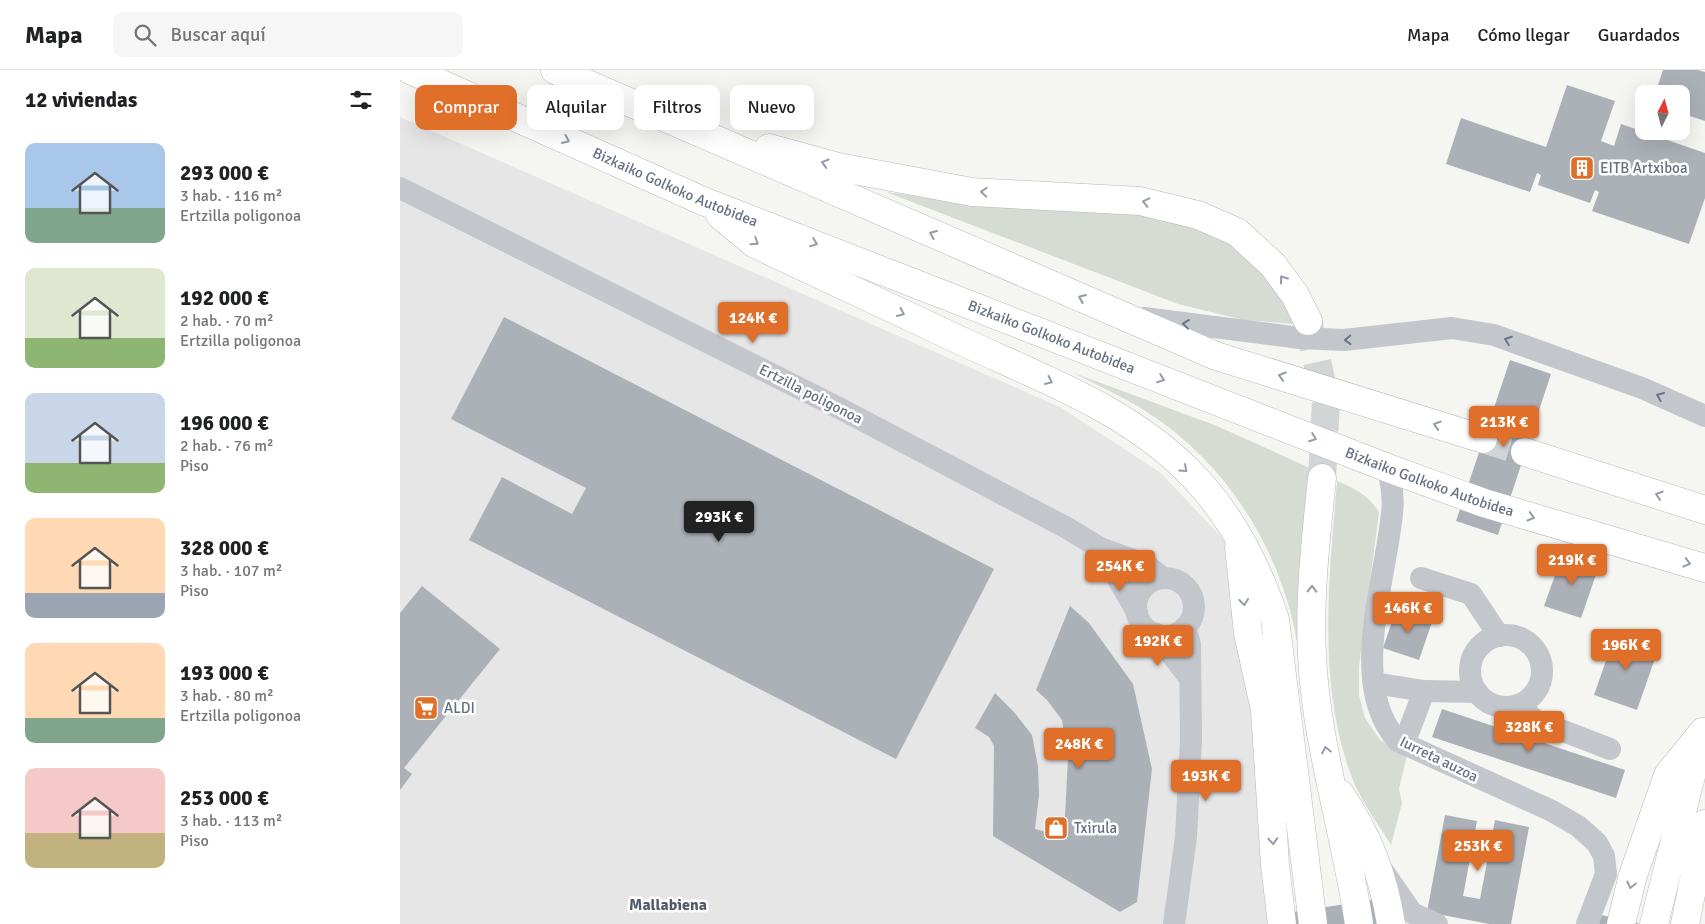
<!DOCTYPE html>
<html lang="es">
<head>
<meta charset="utf-8">
<style>
	:root { --surface:#fff; --page:#f6f6f6; --text:#202124; --muted:#757577; --line:#e0e0e0; --accent:#df6f29 }
	body { margin:0; font-family:Signika,sans-serif; background:var(--page); color:var(--text); height:100vh; display:flex; flex-direction:column; font-size:19px; white-space:nowrap }
	* { box-sizing:border-box; margin:0 }
	p { font-size:16px; color:var(--muted) }
	.icon { flex:none; width:28px; height:28px; fill:none; stroke:currentColor; stroke-width:2; stroke-linecap:round; stroke-linejoin:round }
	.map { position:relative; flex:1; overflow:hidden }
	.sheet { display:flex; flex-direction:column; background:var(--surface); width:400px }
	.sheet>* { flex:none }
	.guide { position:absolute; left:15px; top:15px; width:475px; height:45px; display:flex; gap:10px }
	.needle { width:32px; rotate:6deg }
	.tools { position:absolute; left:1235px; top:15px; display:grid; gap:10px }
	.tools a { display:grid; place-items:center; width:55px; height:55px; border-radius:10px; background:var(--surface); box-shadow:0 5px 20px #0002; font-size:25px }
	.price { position:absolute; translate:-50% -42px; padding:0 11px; border-radius:5px; background:var(--accent); color:#fff; font-size:16px; line-height:32px; filter:drop-shadow(0 1px 2px #0008) }
	.price::after { content:''; position:absolute; left:50%; top:30px; width:15px; height:11px; margin-left:-8px; background:inherit; clip-path:polygon(0 0,100% 0,50% 100%) }
	.price.on { background:#222; color:#fff }
	ul { padding:0; list-style:none }
	li { display:flex; align-items:center; gap:15px; height:125px; padding:0 25px }
	li span { display:grid; place-items:center; flex:none; width:140px; height:100px; border-radius:10px; color:#555 }
	li>.icon { margin-inline-start:auto }
	span .icon { width:60px; height:60px; fill:#fffc; stroke-width:1 }
	li b { font-size:21px }
	h2 { display:flex; justify-content:space-between; align-items:center; height:60px; padding:0 25px; font-size:21px }
	.tag { padding:0 18px; border-radius:10px; background:var(--surface); box-shadow:0 5px 20px #0002; font-size:18px; line-height:45px }
	.tag.on { background:var(--accent); color:#fff }
	header { display:flex; align-items:center; gap:30px; box-sizing:border-box; height:70px; padding:0 25px; background:var(--surface); border-bottom:1px solid var(--line) }
	header strong { font-size:24px }
	nav { display:flex; gap:28px; margin-inline-start:auto; font-size:18px }
	.search { width:350px; height:45px; background:var(--page); display:flex; align-items:center; gap:12px; box-sizing:border-box; padding:0 18px; border-radius:10px; color:var(--muted); font-size:19px }
	main { display:flex; flex:1; min-height:0 }
	.map>svg:first-child { display:block }
</style>
</head>
<body>
<header>
<strong>Mapa</strong>
<div class="search"><svg class="icon" aria-label="search" viewBox="0 0 24 24"><circle cx="10" cy="10" r="6"/><path d="M15 15l6 6"/></svg>Buscar aquí</div>
<nav><a>Mapa</a><a>Cómo llegar</a><a>Guardados</a></nav>
</header>
<main>
<section class="sheet">
<h2>12 viviendas<svg class="icon" aria-label="filters" viewBox="0 0 24 24"><path d="M4 7h16M4 17h16"/><circle cx="9" cy="7" r="2"/><circle cx="15" cy="17" r="2"/></svg></h2>
<ul>
<li><span style="background:linear-gradient(#a9c7e8 65%,#7fa58c 0)"><svg class="icon" aria-label="home" viewBox="0 0 24 24"><path d="M3 11l9-7 9 7M6 9v11h12V9"/></svg></span><div><b>293 000 €</b><p>3 hab. · 116 m²</p><p>Ertzilla poligonoa</p></div></li>
<li><span style="background:linear-gradient(#dfe7d0 70%,#8fb573 0)"><svg class="icon" aria-label="home" viewBox="0 0 24 24"><path d="M3 11l9-7 9 7M6 9v11h12V9"/></svg></span><div><b>192 000 €</b><p>2 hab. · 70 m²</p><p>Ertzilla poligonoa</p></div></li>
<li><span style="background:linear-gradient(#c9d6e8 70%,#8fb573 0)"><svg class="icon" aria-label="home" viewBox="0 0 24 24"><path d="M3 11l9-7 9 7M6 9v11h12V9"/></svg></span><div><b>196 000 €</b><p>2 hab. · 76 m²</p><p>Piso</p></div></li>
<li><span style="background:linear-gradient(#ffd9b3 75%,#9aa5b1 0)"><svg class="icon" aria-label="home" viewBox="0 0 24 24"><path d="M3 11l9-7 9 7M6 9v11h12V9"/></svg></span><div><b>328 000 €</b><p>3 hab. · 107 m²</p><p>Piso</p></div></li>
<li><span style="background:linear-gradient(#ffd9b3 75%,#7fa58c 0)"><svg class="icon" aria-label="home" viewBox="0 0 24 24"><path d="M3 11l9-7 9 7M6 9v11h12V9"/></svg></span><div><b>193 000 €</b><p>3 hab. · 80 m²</p><p>Ertzilla poligonoa</p></div></li>
<li><span style="background:linear-gradient(#f6c9c9 65%,#c2b280 0)"><svg class="icon" aria-label="home" viewBox="0 0 24 24"><path d="M3 11l9-7 9 7M6 9v11h12V9"/></svg></span><div><b>253 000 €</b><p>3 hab. · 113 m²</p><p>Piso</p></div></li>
</ul>
</section>
<div class="map">
<svg width="1305" height="854" viewBox="0 0 1305 854">
	<rect width="100%" height="100%" fill="#f5f6f2"/>
	<path fill="#e6e6e6" d="M 0,47 L 660,337 L 761,403 L 828,474 L 849,615 L 874,854 L 0,854 Z"/>
	<g fill="#d6dcd3">
		<path d="M 486,122 L 606,138 L 741,144 L 782,152 L 833,176 L 860,197 L 881,227 L 893,254 L 844,250 L 778,234 Z"/>
		<path d="M 674,303 L 817,356 L 910,398 L 901,552 L 907,649 C 902,616 900,580 892,548 C 871,464 820,389 747,342 C 724,327 698,316 674,303 Z"/>
		<path d="M 937,411 C 956,419 968,425 979,442 L 959,597 L 959,625 L 965,648 L 980,670 L 1007,685 L 999,719 L 1002,733 L 991,775 C 979,755 963,734 954,713 C 916,617 929,511 937,411 Z"/>
	</g>
	<g fill="#acb1b8">
		<path d="M 1263,0 L 1298,0 L 1305,2 L 1305,51 L 1281,43 L 1281,24 L 1255,24 Z"/>
		<path d="M 1167,15 L 1215,31 L 1201,71 L 1214,76 L 1221,54 L 1305,83 L 1305,128 L 1289,174 L 1192,141 L 1199,122 L 1195,120 L 1190,133 L 1138,115 L 1141,105 L 1137,103 L 1130,122 L 1046,94 L 1061,48 L 1146,77 Z"/>
		<path d="M 104,247 L 594,499 L 496,689 L 69,470 L 102,407 L 172,444 L 186,418 L 51,349 Z"/>
		<path d="M 1110,290 L 1151,304 L 1098,465 L 1056,451 Z"/>
		<path d="M 1163,483 L 1199,496 L 1181,548 L 1144,536 Z"/>
		<path d="M 22,516 L 100,579 L 4,698 L 12,704 L 0,720 L 0,543 Z"/>
		<path d="M 670,536 L 689,553 L 733,614 L 752,699 L 737,832 L 720,842 L 593,766 L 594,676 L 589,667 L 575,658 L 595,623 L 614,642 L 632,665 L 638,696 L 639,725 L 635,759 L 664,766 L 668,688 L 662,650 L 647,630 L 636,620 Z"/>
		<path d="M 997,537 L 1033,549 L 1019,590 L 983,578 Z"/>
		<path d="M 1216,562 L 1259,577 L 1237,640 L 1194,625 Z"/>
		<path d="M 1042,639 L 1225,700 L 1216,728 L 1032,667 Z"/>
		<path d="M 1045,745 L 1077,751 L 1063,826 L 1080,829 L 1095,750 L 1129,757 L 1111,854 L 1089,854 L 1027,842 Z"/>
		<path d="M 979,829 L 983,854 L 895,854 L 893,842 Z"/>
		<path d="M 1201,845 L 1238,853 L 1238,854 L 1199,854 Z"/>
	</g>
	<g fill="none" stroke-linecap="round" stroke-linejoin="round">
		<g stroke="#d1d5d6" stroke-width="28" stroke-dasharray="28 14" stroke-linecap="butt">
			<path d="M 908,251 L 926,331 L 922,408"/>
			<path d="M 1083,369 L 1125,382"/>
		</g>
		<defs>
			<g id="highway">
				<path id="s1" d="M 10,0 L 303,131 L 988,398 L 1084,433 L 1305,498"/>
				<path d="M 155,0 L 816,286 L 1083,369"/>
				<path d="M 369,78 L 438,97 L 572,122 L 740,131 L 798,145 L 837,162 L 873,195 L 895,225 L 908,251"/>
				<path d="M 320,145 L 355,174 C 426,208 498,241 570,275 C 649,311 736,344 796,409 C 834,450 857,497 875,549 L 913,854"/>
				<path d="M 1125,382 L 1305,440"/>
				<path d="M 922,408 C 916,467 909,526 912,585 C 916,675 946,765 959,854"/>
				<path d="M 839,477 L 848,563 L 865,640 L 875,795 L 882,854"/>
				<path d="M 940,724 C 968,766 983,804 991,854"/>
				<path d="M 1221,854 L 1233,805 L 1268,705 L 1303,662"/>
				<path d="M 1254,854 L 1299,674"/>
				<path d="M 1285,854 L 1305,754"/>
			</g>
		</defs>
		<use href="#highway" stroke="#b6b8bc" stroke-width="29"/>
		<g stroke="#c3c6ca" stroke-width="22">
			<path d="M 0,118 L 439,338 L 667,458 L 700,478 L 745,494 L 763,508"/>
			<path d="M 744,248 L 900,268 L 944,270 L 1052,258 L 1094,265 L 1242,318 L 1305,346"/>
			<path d="M 988,398 C 991,413 994,428 992,443 C 986,510 947,616 998,671 L 1152,741 L 1178,756 L 1197,773 L 1204,786 L 1206,804 L 1187,854"/>
			<path d="M 700,478 L 737,542"/>
			<path d="M 1021,508 L 1071,524 L 1099,566"/>
			<circle cx="765" cy="537" r="29"/>
			<path d="M 756,564 L 789,607"/>
			<circle cx="1106" cy="601" r="36"/>
			<path d="M 974,613 L 1024,621"/>
			<path d="M 1119,635 L 1135,650 L 1210,679"/>
			<path d="M 1004,674 L 1024,621 L 1077,622"/>
			<path d="M 983,801 L 1012,843 L 1037,854"/>
			<path d="M 774,854 L 786,767 L 791,670 L 790,574 L 785,557"/>
		</g>
		<use href="#highway" stroke="#fff" stroke-width="28"/>
	</g>
	<defs><path id="oneway-chevron" d="M-2-3.5L2.5 0L-2 3.5" fill="none" stroke-width="1.6" stroke-linecap="round" stroke-linejoin="round" transform="scale(1.25)"/></defs>
	<g stroke="#939ca8">
		<use href="#oneway-chevron" transform="translate(166 70) rotate(24)"/>
		<use href="#oneway-chevron" transform="translate(425 93) rotate(-164)"/>
		<use href="#oneway-chevron" transform="translate(584 122) rotate(-177)"/>
		<use href="#oneway-chevron" transform="translate(746 132) rotate(-167)"/>
		<use href="#oneway-chevron" transform="translate(533 164) rotate(-157)"/>
		<use href="#oneway-chevron" transform="translate(355 172) rotate(33)"/>
		<use href="#oneway-chevron" transform="translate(414 173) rotate(21)"/>
		<use href="#oneway-chevron" transform="translate(883 209) rotate(-126)"/>
		<use href="#oneway-chevron" transform="translate(682 228) rotate(-157)"/>
		<use href="#oneway-chevron" transform="translate(501 243) rotate(25)"/>
		<use href="#oneway-chevron" transform="translate(882 306) rotate(-163)"/>
		<use href="#oneway-chevron" transform="translate(761 309) rotate(21)"/>
		<use href="#oneway-chevron" transform="translate(649 311) rotate(25)"/>
		<use href="#oneway-chevron" transform="translate(1037 355) rotate(-163)"/>
		<use href="#oneway-chevron" transform="translate(913 368) rotate(21)"/>
		<use href="#oneway-chevron" transform="translate(784 399) rotate(42)"/>
		<use href="#oneway-chevron" transform="translate(1259 425) rotate(-162)"/>
		<use href="#oneway-chevron" transform="translate(1131 447) rotate(16)"/>
		<use href="#oneway-chevron" transform="translate(1287 493) rotate(16)"/>
		<use href="#oneway-chevron" transform="translate(912 519) rotate(-89)"/>
		<use href="#oneway-chevron" transform="translate(844 532) rotate(83)"/>
		<use href="#oneway-chevron" transform="translate(926 680) rotate(-102)"/>
		<use href="#oneway-chevron" transform="translate(873 771) rotate(86)"/>
		<use href="#oneway-chevron" transform="translate(1231 815) rotate(103)"/>
	</g>
	<g stroke="#6a7587">
		<use href="#oneway-chevron" transform="translate(786 254) rotate(-173)"/>
		<use href="#oneway-chevron" transform="translate(948 270) rotate(178)"/>
		<use href="#oneway-chevron" transform="translate(1108 270) rotate(-160)"/>
		<use href="#oneway-chevron" transform="translate(1260 326) rotate(-157)"/>
	</g>
	<defs>
		<symbol id="building-square" viewBox="-11 -11 22 22"><rect x="-9" y="-9" width="18" height="18" rx="4" fill="#df6f29" stroke="#fff"/><path d="M-4-6H4V6H1V3H-1V6H-4ZM-2.5-4.3h1.7v1.8h-1.7ZM.8-4.3h1.7v1.8H.8ZM-2.5-1h1.7V.8h-1.7ZM.8-1h1.7V.8H.8Z" fill="#fff"/></symbol>
		<symbol id="supermarket-square" viewBox="-11 -11 22 22"><rect x="-9" y="-9" width="18" height="18" rx="4" fill="#df6f29" stroke="#fff"/><path d="M-6-5.5h2.5l.6 2H6L4.5 2H-2.5L-4.4-4H-6ZM-1.5 3.2a1.3 1.3 0 1 0 .1 0ZM3 3.2a1.3 1.3 0 1 0 .1 0Z" fill="#fff"/></symbol>
		<symbol id="shop-square" viewBox="-11 -11 22 22"><rect x="-9" y="-9" width="18" height="18" rx="4" fill="#df6f29" stroke="#fff"/><path d="M-5-2.5h2.3a2.7 3.5 0 0 1 5.4 0H5L5.5 6h-11ZM-1.5-2.5h3a1.5 2.3 0 0 0-3 0Z" fill="#fff"/></symbol>
	</defs>
	<g fill-rule="evenodd">
		<use href="#building-square" x="1168" y="84" width="28" height="28"/>
		<use href="#supermarket-square" x="12" y="624" width="28" height="28"/>
		<use href="#shop-square" x="642" y="744" width="28" height="28"/>
	</g>
	<g text-anchor="middle" stroke-width="5" stroke-linejoin="round" paint-order="stroke">
		<g font-size="15" fill="#657183" stroke="#fff" text-anchor="start">
			<text x="1200" y="103">EITB Artxiboa</text>
			<text x="44" y="643">ALDI</text>
			<text x="674" y="763">Txirula</text>
		</g>
		<g font-size="15" fill="#657183" stroke="#fff">
			<text dy="5" stroke="none"><textPath href="#s1" startOffset="290">Bizkaiko Golkoko Autobidea</textPath></text>
			<text dy="5" stroke="none"><textPath href="#s1" startOffset="695">Bizkaiko Golkoko Autobidea</textPath></text>
			<text transform="translate(411 324) rotate(27)" y="5">Ertzilla poligonoa</text>
			<text dy="5" stroke="none"><textPath href="#s1" startOffset="1100">Bizkaiko Golkoko Autobidea</textPath></text>
			<text transform="translate(1039 689) rotate(26)" y="5">Iurreta auzoa</text>
		</g>
		<g font-size="16" font-weight="bold" fill="#535b68" stroke="#fff">
			<text x="268" y="840">Mallabiena</text>
		</g>
	</g>
</svg>
<div class="tools">
<a><svg class="needle" viewBox="-14 -14 28 28"><path d="M0-13l5 13h-10z" fill="#e53935"/><path d="M0 13l5-13h-10z" fill="#757577"/></svg></a>
</div>
<b class="price" style="left:353px;top:274px">124K €</b>
<b class="price" style="left:1104px;top:378px">213K €</b>
<b class="price on" style="left:319px;top:473px">293K €</b>
<b class="price" style="left:1172px;top:516px">219K €</b>
<b class="price" style="left:720px;top:522px">254K €</b>
<b class="price" style="left:1008px;top:564px">146K €</b>
<b class="price" style="left:758px;top:597px">192K €</b>
<b class="price" style="left:1226px;top:601px">196K €</b>
<b class="price" style="left:1129px;top:683px">328K €</b>
<b class="price" style="left:679px;top:700px">248K €</b>
<b class="price" style="left:806px;top:732px">193K €</b>
<b class="price" style="left:1078px;top:802px">253K €</b>
<div class="guide">
<a class="tag on">Comprar</a>
<a class="tag">Alquilar</a>
<a class="tag">Filtros</a>
<a class="tag">Nuevo</a>
</div>
</div>
</main>
</body>
</html>
